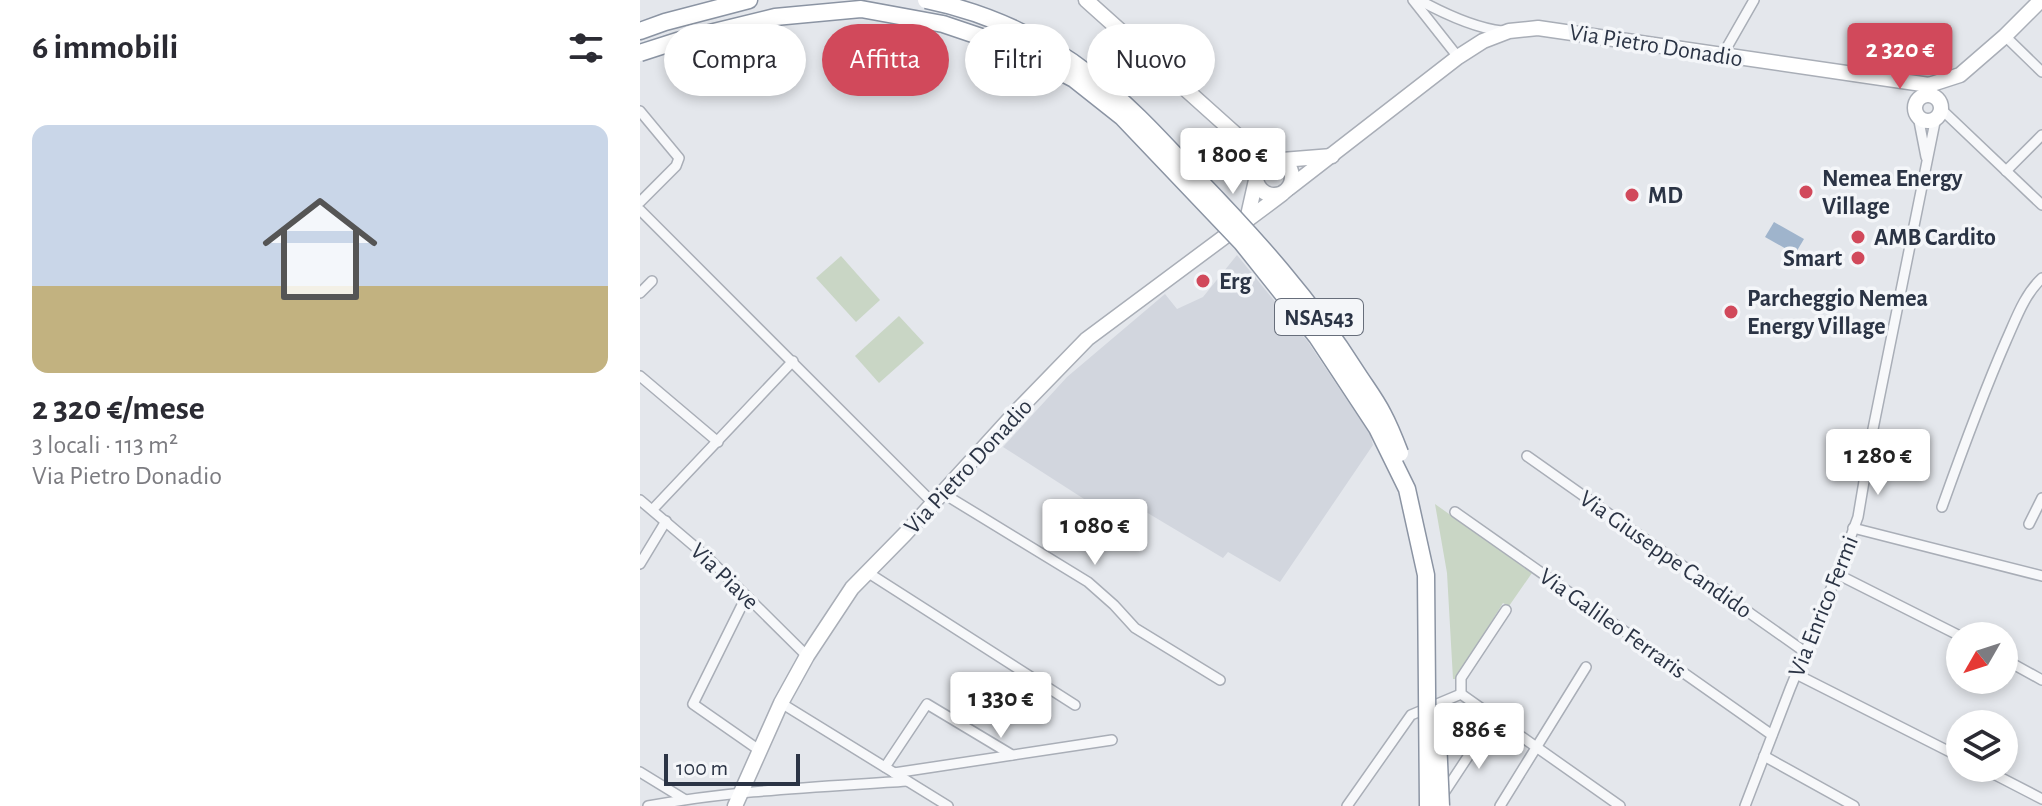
<!DOCTYPE html>
<html lang="it">
<head>
<meta charset="utf-8">
<style>
	:root { --surface:#fff; --page:#f7f7f7; --text:#2b2b33; --muted:#7c7c81; --accent:#d1495b }
	body { margin:0; font-family:"Alegreya Sans",sans-serif; background:var(--page); color:var(--text); height:100vh; display:flex; flex-direction:column; font-size:30px; white-space:nowrap }
	* { box-sizing:border-box; margin:0 }
	p { font-size:26px; color:var(--muted) }
	.icon { flex:none; width:44px; height:44px; fill:none; stroke:currentColor; stroke-width:2; stroke-linecap:round; stroke-linejoin:round }
	.map { position:relative; flex:1; overflow:hidden }
	.side { display:flex; flex-direction:column; background:var(--surface); width:640px }
	.side>* { flex:none }
	.hud { position:absolute; left:24px; top:24px; width:760px; height:72px; display:flex; gap:16px }
	.needle { width:52px; rotate:231deg }
	.controls { position:absolute; left:1306px; top:622px; display:grid; gap:16px }
	.controls a { display:grid; place-items:center; width:72px; height:72px; border-radius:50%; background:var(--surface); box-shadow:0 4px 12px #0003; font-size:40px }
	.scale { position:absolute; left:24px; bottom:20px; width:136px; box-sizing:border-box; padding-left:8px; border:4px solid #2b3445; border-top:0; font-size:22px; line-height:28px; white-space:nowrap; color:#2b3445; -webkit-text-stroke:6px #f4f6f9; paint-order:stroke }
	.price { position:absolute; translate:-50% -68px; padding:0 18px; border-radius:8px; background:#fff; color:#222; font-size:26px; line-height:52px; filter:drop-shadow(0 2px 4px #0008) }
	.price::after { content:''; position:absolute; left:50%; top:48px; width:24px; height:18px; margin-left:-12px; background:inherit; clip-path:polygon(0 0,100% 0,50% 100%) }
	.price.current { background:var(--accent); color:#fff }
	ul { padding:0; list-style:none }
	li { display:grid; align-content:center; gap:16px; height:424px; padding:0 32px }
	li span { display:grid; place-items:center; height:248px; border-radius:16px; color:#555 }
	li>.icon { margin-inline-start:auto }
	span .icon { width:144px; height:144px; fill:#fffc; stroke-width:1 }
	li b { font-size:34px }
	h2 { display:flex; justify-content:space-between; align-items:center; height:96px; padding:0 32px; font-size:34px }
	.tag { padding:0 28px; border-radius:36px; background:var(--surface); box-shadow:0 4px 12px #0003; font-size:28px; line-height:72px }
	.tag.current { background:var(--accent); color:#fff }
	main { display:flex; flex:1; min-height:0 }
	.map>svg:first-child { display:block }
</style>
</head>
<body>
<main>
<section class="side">
<h2>6 immobili<svg class="icon" aria-label="filters" viewBox="0 0 24 24"><path d="M4 7h16M4 17h16"/><circle cx="9" cy="7" r="2"/><circle cx="15" cy="17" r="2"/></svg></h2>
<ul>
<li><span style="background:linear-gradient(#c9d6e8 65%,#c2b280 0)"><svg class="icon" aria-label="home" viewBox="0 0 24 24"><path d="M3 11l9-7 9 7M6 9v11h12V9"/></svg></span><div><b>2 320 €/mese</b><p>3 locali · 113 m²</p><p>Via Pietro Donadio</p></div></li>
</ul>
</section>
<div class="map">
<svg width="1402" height="806" viewBox="0 0 1402 806">
	<rect width="100%" height="100%" fill="#e4e7ec"/>
	<path fill="#d2d6de" d="M 597,255 L 668,342 L 730,434 L 733,445 L 640,582 L 588,552 L 583,558 L 506,512 L 494,531 L 363,447 L 427,377 L 525,294 L 537,309 L 563,297 Z"/>
	<g fill="#c9d6c5">
		<path d="M 201,256 L 240,300 L 216,322 L 176,278 Z"/>
		<path d="M 259,316 L 284,343 L 239,383 L 215,356 Z"/>
		<path d="M 795,504 L 892,573 L 869,606 L 863,603 L 816,679 L 813,679 L 807,573 Z"/>
	</g>
	<path fill="#9fb4cc" d="M 1134,222 L 1164,239 L 1155,254 L 1125,237 Z"/>
	<g fill="none" stroke-linecap="round" stroke-linejoin="round">
		<defs>
			<g id="street">
				<path d="M 773,0 L 818,57"/>
				<path d="M 779,0 C 803,13 834,28 862,31"/>
				<path d="M 1365,36 L 1402,72"/>
				<path d="M 1082,56 L 1114,0"/>
				<path d="M 1300,108 L 1402,205"/>
				<path d="M 0,111 L 39,158 L 36,166 L 0,202"/>
				<path d="M 1278,116 L 1286,157"/>
				<path d="M 1366,171 L 1402,135"/>
				<path d="M 0,210 L 294,504"/>
				<path d="M 0,293 L 12,281"/>
				<path d="M 0,376 L 78,442"/>
				<path d="M 887,456 L 1165,652"/>
				<path d="M 304,494 L 448,582 L 474,605 L 495,628 L 580,680"/>
				<path d="M 0,500 L 67,557 L 167,656"/>
				<path d="M 1302,507 C 1322,451 1342,396 1366,341 C 1376,319 1384,295 1402,278"/>
				<path d="M 13,509 L 153,361"/>
				<path d="M 815,512 L 1132,735"/>
				<path d="M 1389,524 L 1402,498"/>
				<path d="M 1213,528 L 1402,576"/>
				<path d="M 0,564 L 26,521"/>
				<path d="M 227,572 L 435,705"/>
				<path d="M 1197,574 L 1320,636"/>
				<path d="M 106,597 L 53,704 L 119,750"/>
				<path d="M 1364,659 L 1402,680"/>
				<path d="M 1156,674 L 1320,757"/>
				<path d="M 821,694 L 821,678 L 866,610"/>
				<path d="M 141,703 L 308,806"/>
				<path d="M 1124,756 L 1214,806"/>
				<path d="M 245,767 L 287,704 L 372,755"/>
				<path d="M 1342,768 L 1402,799"/>
				<path d="M 0,772 L 44,799"/>
				<path d="M 254,773 L 472,740"/>
				<path d="M 802,796 L 854,717"/>
				<path d="M 8,806 C 94,790 181,787 267,781"/>
				<path d="M 707,806 L 771,715 L 821,694 L 980,806"/>
				<path d="M 860,806 L 946,667"/>
				<path d="M 1105,806 L 1150,689 L 1197,574 L 1218,517 L 1232,434 L 1296,117"/>
			</g>
			<g id="secondary">
				<path d="M 446,0 L 600,138 L 636,158"/>
				<circle cx="1288" cy="108" r="13"/>
				<circle cx="634" cy="177" r="18"/>
				<path d="M 642,160 L 692,156"/>
				<path d="M 649,188 L 818,57 L 843,41 L 869,31 L 898,28 L 1289,85 L 1320,75 L 1365,36 L 1401,0"/>
				<path d="M 607,220 L 616,180"/>
				<path d="M 95,806 L 141,703 L 167,656 L 212,588 L 265,534 L 377,411 L 447,339 L 642,194"/>
			</g>
			<path id="highway" d="M 0,31 L 25,22 L 109,0"/>
		</defs>
		<use href="#street" stroke="#a9aeb7" stroke-width="12"/>
		<use href="#secondary" stroke="#a9aeb7" stroke-width="17"/>
		<use href="#highway" stroke="#8b94a3" stroke-width="19"/>
		<use href="#street" stroke="#f7f8fa" stroke-width="9"/>
		<use href="#secondary" stroke="#fff" stroke-width="14"/>
		<use href="#highway" stroke="#fff" stroke-width="16"/>
		<defs>
			<g id="highway-bridge">
				<path d="M 286,0 C 345,12 402,38 450,75 C 489,104 522,141 555,176 C 615,238 671,300 717,373 C 726,387 736,400 743,414 C 750,427 755,440 760,453"/>
				<path d="M 0,53 L 37,41 L 135,17 L 221,9 L 303,24 L 377,49 L 434,79 L 482,117 L 602,243 L 677,337 L 737,428 L 767,489 L 786,575 L 788,806"/>
				<path d="M 798,740 L 801,806"/>
			</g>
		</defs>
		<use href="#highway-bridge" stroke="#8b94a3" stroke-width="19" stroke-linecap="butt"/>
		<use href="#highway-bridge" stroke="#fff" stroke-width="16"/>
	</g>
	<g fill="#d1495b" stroke="#f4f6f9" stroke-width="3">
		<circle cx="1166" cy="192" r="8"/>
		<circle cx="992" cy="195" r="8"/>
		<circle cx="1218" cy="237" r="8"/>
		<circle cx="1218" cy="258" r="8"/>
		<circle cx="563" cy="281" r="8"/>
		<circle cx="1091" cy="312" r="8"/>
	</g>
	<g text-anchor="middle" stroke-width="7" stroke-linejoin="round" paint-order="stroke">
		<rect fill="#f4f6f9" stroke="#676e7b" stroke-width="2" x="635" y="299" width="88" height="36" rx="6"/>
		<g font-size="22" font-weight="bold" fill="#2b3445">
			<text x="679" y="325">NSA543</text>
		</g>
		<g font-size="24" fill="#2b3445" stroke="#f4f6f9">
			<text transform="translate(1016 45) rotate(9)" y="8">Via Pietro Donadio</text>
			<text transform="translate(328 466) rotate(-47)" y="8">Via Pietro Donadio</text>
			<text transform="translate(1026 554) rotate(35)" y="8">Via Giuseppe Candido</text>
			<text transform="translate(85 576) rotate(44)" y="8">Via Piave</text>
			<text transform="translate(1183 606) rotate(-68)" y="8">Via Enrico Fermi</text>
			<text transform="translate(973 623) rotate(35)" y="8">Via Galileo Ferraris</text>
		</g>
		<g font-size="24" font-weight="bold" fill="#2b3445" stroke="#f4f6f9" text-anchor="start">
			<text x="1182" y="186">Nemea Energy<tspan x="1182" dy="28">Village</tspan></text>
			<text x="1008" y="203">MD</text>
			<text x="1234" y="245">AMB Cardito</text>
			<text x="1202" y="266" text-anchor="end">Smart</text>
			<text x="579" y="289">Erg</text>
			<text x="1107" y="306">Parcheggio Nemea<tspan x="1107" dy="28">Energy Village</tspan></text>
		</g>
	</g>
</svg>
<div class="controls">
<a><svg class="needle" viewBox="-14 -14 28 28"><path d="M0-13l5 13h-10z" fill="#e53935"/><path d="M0 13l5-13h-10z" fill="#7c7c81"/></svg></a>
<a><svg class="icon" aria-label="layers" viewBox="0 0 24 24"><path d="M12 4l9 5-9 5-9-5zM3 14l9 5 9-5"/></svg></a>
</div>
<div class="scale">100 m</div>
<b class="price current" style="left:1260px;top:91px">2 320 €</b>
<b class="price" style="left:593px;top:196px">1 800 €</b>
<b class="price" style="left:1238px;top:497px">1 280 €</b>
<b class="price" style="left:455px;top:567px">1 080 €</b>
<b class="price" style="left:361px;top:740px">1 330 €</b>
<b class="price" style="left:839px;top:771px">886 €</b>
<div class="hud">
<a class="tag">Compra</a>
<a class="tag current">Affitta</a>
<a class="tag">Filtri</a>
<a class="tag">Nuovo</a>
</div>
</div>
</main>
</body>
</html>
